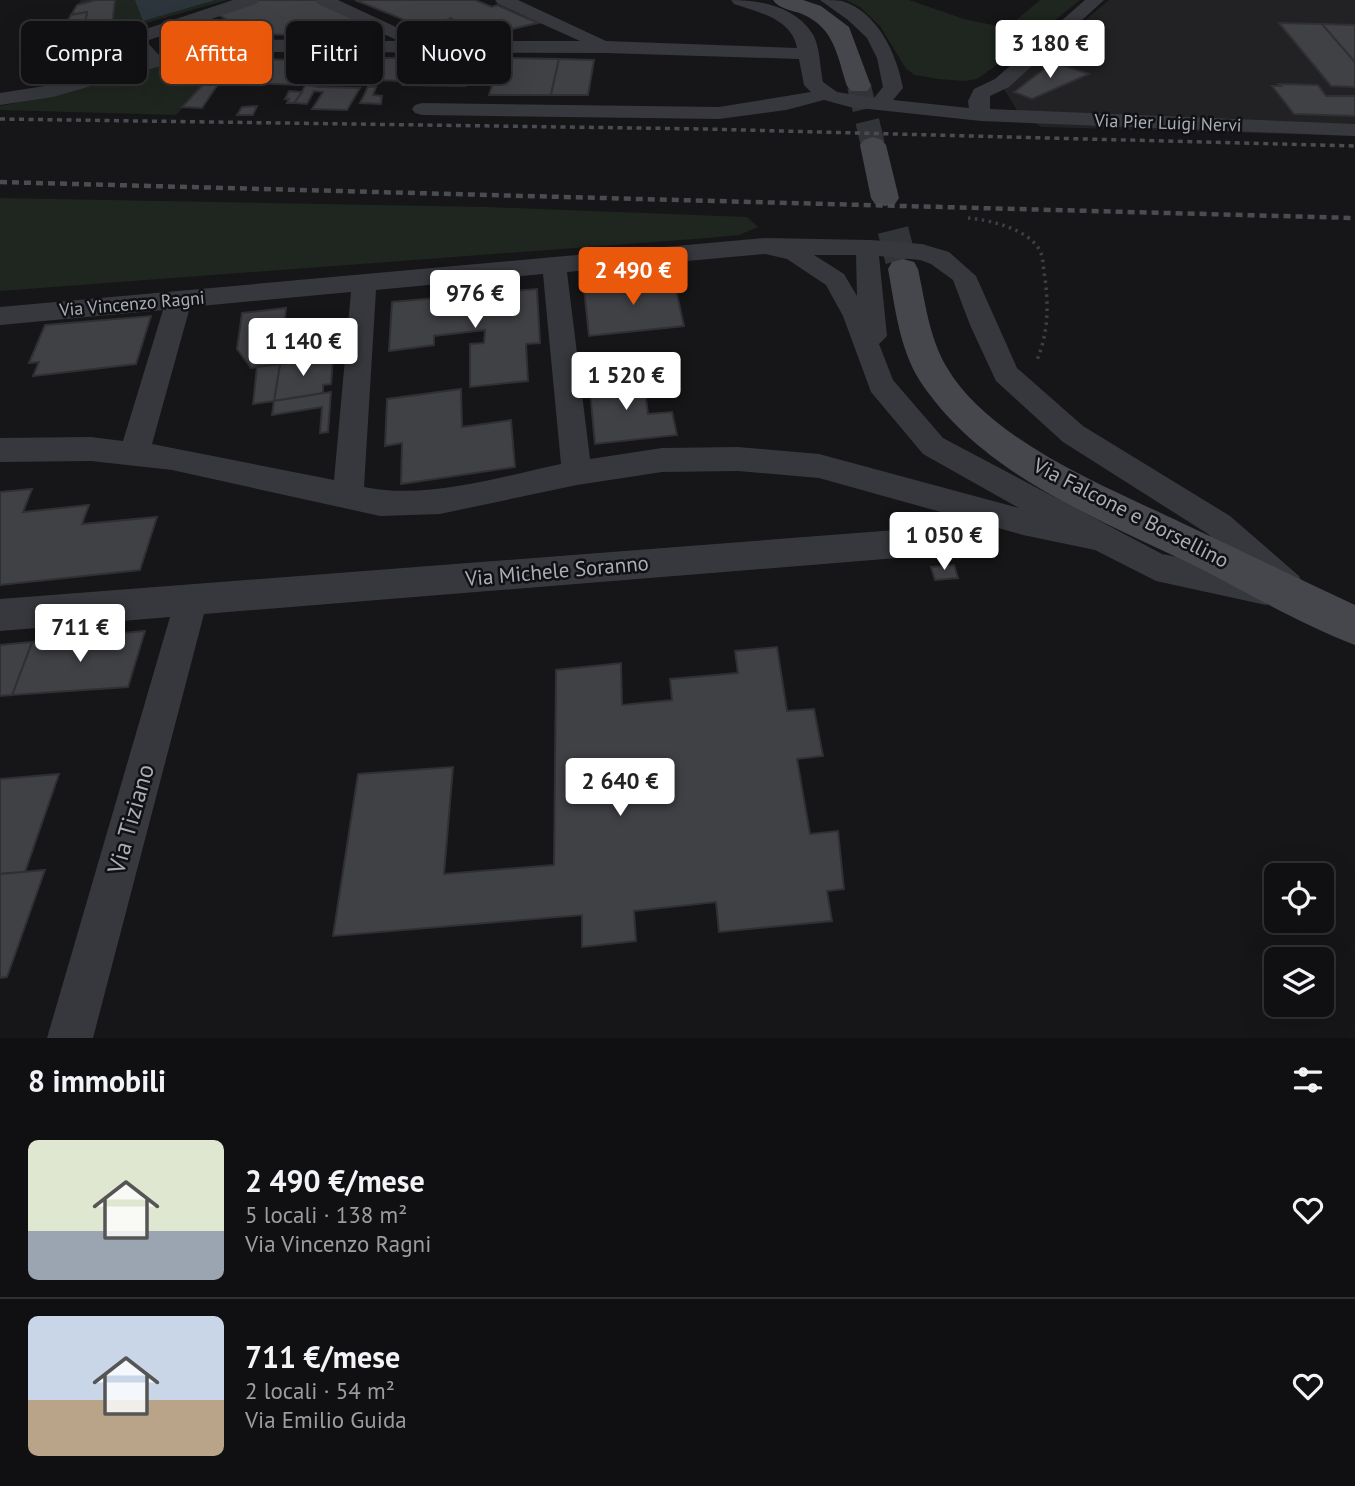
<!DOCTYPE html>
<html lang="it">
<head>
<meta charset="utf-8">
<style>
	:root { --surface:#101012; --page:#19191b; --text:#f1f3f6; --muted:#9c9d9f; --line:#303032; --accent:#ea580c }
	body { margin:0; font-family:"PT Sans",sans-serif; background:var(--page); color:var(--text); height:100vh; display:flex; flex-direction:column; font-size:26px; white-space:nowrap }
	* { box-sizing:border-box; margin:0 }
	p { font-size:23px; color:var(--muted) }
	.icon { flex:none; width:38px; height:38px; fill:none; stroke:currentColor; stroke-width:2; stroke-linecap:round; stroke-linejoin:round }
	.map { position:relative; height:1038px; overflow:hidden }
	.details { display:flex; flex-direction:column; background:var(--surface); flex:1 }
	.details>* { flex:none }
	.guide { position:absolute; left:21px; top:21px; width:700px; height:63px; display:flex; gap:14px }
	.fabs { position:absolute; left:1264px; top:863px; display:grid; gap:14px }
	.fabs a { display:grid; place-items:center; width:70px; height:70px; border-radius:10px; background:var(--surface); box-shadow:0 7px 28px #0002,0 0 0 2px var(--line); font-size:35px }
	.price { position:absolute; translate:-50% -60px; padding:0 16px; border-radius:7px; background:#fff; color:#222; font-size:23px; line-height:46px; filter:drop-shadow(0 2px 4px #0008) }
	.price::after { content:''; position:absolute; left:50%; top:42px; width:21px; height:16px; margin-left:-10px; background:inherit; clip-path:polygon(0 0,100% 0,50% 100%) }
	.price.on { background:var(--accent); color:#fff }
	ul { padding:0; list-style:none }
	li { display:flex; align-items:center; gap:21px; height:175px; padding:0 28px }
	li+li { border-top:2px solid var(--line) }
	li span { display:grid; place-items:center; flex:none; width:196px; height:140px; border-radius:10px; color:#555 }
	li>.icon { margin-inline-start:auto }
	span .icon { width:84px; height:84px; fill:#fffc; stroke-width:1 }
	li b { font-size:30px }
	h2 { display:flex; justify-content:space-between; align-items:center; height:84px; padding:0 28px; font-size:30px }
	.tag { padding:0 24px; border-radius:10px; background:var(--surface); box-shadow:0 7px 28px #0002,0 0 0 2px var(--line); font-size:24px; line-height:63px }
	.tag.on { background:var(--accent); color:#fff }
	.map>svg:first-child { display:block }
</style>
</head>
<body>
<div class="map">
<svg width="1355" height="1038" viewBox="0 0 1355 1038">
	<rect width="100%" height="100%" fill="#161618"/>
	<path fill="#222225" d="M 1109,0 L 1355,0 L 1355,136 L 1041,127 L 1018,112 L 1004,89 Z"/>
	<g fill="#1e261f">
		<path d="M 81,0 L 227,0 L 48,51 Z"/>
		<path d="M 846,0 L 909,0 L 964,19 L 1007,28 L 1040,0 L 1080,0 L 1022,47 L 977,79 L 965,81 L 938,79 L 915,75 L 906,69 L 880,26 L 860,7 Z"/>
		<path d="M 179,60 L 182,75 L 212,75 L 176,115 L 0,110 L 0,106 L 41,98 Z"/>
		<path d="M 0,198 L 487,207 L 747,217 L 758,227 L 739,235 L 708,238 L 0,291 Z"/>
	</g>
	<path fill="#2c353c" d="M 135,0 L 215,0 L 143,21 Z"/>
	<g fill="#404145" stroke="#303034" stroke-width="2">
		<path d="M 96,0 L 115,0 L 111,33 L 82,42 L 87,12 L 71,15 L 77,5 Z"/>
		<path d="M 259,0 L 323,0 L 378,31 L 371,36 L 333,36 L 306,22 L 292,28 L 301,32 L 298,35 L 252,34 L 217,14 Z"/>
		<path d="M 355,0 L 475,0 L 492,7 L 497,5 L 538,23 L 477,37 L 451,18 L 427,29 Z"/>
		<path d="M 87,12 L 83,32 L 59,36 L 71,15 Z"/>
		<path d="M 1279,23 L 1322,24 L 1355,62 L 1355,87 L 1331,86 Z"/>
		<path d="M 1322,24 L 1355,25 L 1355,62 Z"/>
		<path d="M 228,53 L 239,53 L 202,108 L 182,107 L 212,75 L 193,75 L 198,68 L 218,68 Z"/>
		<path d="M 239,53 L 269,53 L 266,59 L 290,60 L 293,55 L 305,55 L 301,61 L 317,61 L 304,85 L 219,82 Z"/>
		<path d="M 363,58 L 373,58 L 370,65 L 377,65 L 380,58 L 413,58 L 408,70 L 469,71 L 465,86 L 403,85 L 405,81 L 339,79 L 349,60 L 361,61 Z"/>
		<path d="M 501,58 L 559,59 L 551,95 L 489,95 Z"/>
		<path d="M 559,59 L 594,60 L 588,95 L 551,95 Z"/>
		<path d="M 1053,62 L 1089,74 L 1032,99 L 1014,92 Z"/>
		<path d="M 1279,84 L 1318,85 L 1326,96 L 1355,96 L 1355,116 L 1294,114 L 1272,86 L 1281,86 Z"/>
		<path d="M 306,85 L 317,87 L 360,88 L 347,110 L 312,109 L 323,92 L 314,91 L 307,104 L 294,103 Z"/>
		<path d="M 368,87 L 376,87 L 373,95 L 382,96 L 381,104 L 360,103 Z"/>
		<path d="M 289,91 L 302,92 L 294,103 L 287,103 L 289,99 L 285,99 Z"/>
		<path d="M 257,106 L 253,115 L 237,115 L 242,107 Z"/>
		<path d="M 673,276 L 684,326 L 589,336 L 584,289 L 629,285 L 628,281 Z"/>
		<path d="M 537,289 L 540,343 L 526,344 L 528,381 L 470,387 L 470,344 L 484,343 L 485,330 L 434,336 L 434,345 L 389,351 L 392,302 Z"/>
		<path d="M 286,308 L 280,364 L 251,368 L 237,349 L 242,313 Z"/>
		<path d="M 151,316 L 136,364 L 33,376 L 39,362 L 29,363 L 45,325 Z"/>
		<path d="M 333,357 L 331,384 L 323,385 L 323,393 L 274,401 L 280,364 Z"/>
		<path d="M 280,364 L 274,401 L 253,404 L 257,367 Z"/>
		<path d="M 643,376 L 648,414 L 672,412 L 677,435 L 595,444 L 589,381 Z"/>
		<path d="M 461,389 L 462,427 L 511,420 L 515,467 L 401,484 L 402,443 L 385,446 L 387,399 Z"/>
		<path d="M 331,392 L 328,432 L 320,433 L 322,407 L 272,415 L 274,401 Z"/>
		<path d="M 32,489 L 23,512 L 89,505 L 82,524 L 157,517 L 140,570 L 0,585 L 0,492 Z"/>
		<path d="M 954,565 L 958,578 L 935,580 L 931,567 Z"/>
		<path d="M 145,631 L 128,687 L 12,695 L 32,642 Z"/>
		<path d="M 32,642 L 12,695 L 0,696 L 0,645 Z"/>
		<path d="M 777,647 L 787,711 L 814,709 L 823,756 L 797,759 L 810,834 L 838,831 L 844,889 L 827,891 L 832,921 L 719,932 L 716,902 L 634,911 L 636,941 L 582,947 L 582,915 L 333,936 L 358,774 L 453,767 L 444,874 L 554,865 L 556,670 L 621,663 L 622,705 L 672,700 L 670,679 L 738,673 L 735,651 Z"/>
		<path d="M 59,774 L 25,872 L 0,874 L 0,779 Z"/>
		<path d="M 45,870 L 7,977 L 0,978 L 0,874 Z"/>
	</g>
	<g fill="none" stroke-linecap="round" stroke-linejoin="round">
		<path stroke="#333438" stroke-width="24" stroke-dasharray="24 12" stroke-linecap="butt" d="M 859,86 L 873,145"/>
		<path stroke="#333438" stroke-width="31" stroke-dasharray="31 15" stroke-linecap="butt" d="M 893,230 L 903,269"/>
		<path stroke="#3d3f44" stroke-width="3.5" stroke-dasharray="2.5 4.5" stroke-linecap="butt" d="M 968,218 C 990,220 1029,229 1040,251 C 1043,257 1043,265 1044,272 C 1049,303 1049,333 1036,362"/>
		<g fill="#37383d" fill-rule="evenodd">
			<path d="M 233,0 L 259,0 L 256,4 L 146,41 L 159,55 C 236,33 319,41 399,41 L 318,4 L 315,0 L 338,0 L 426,41 L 580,41 L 498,4 L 495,0 L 518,0 L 606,41 L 797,48 C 792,19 758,12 734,4 L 731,0 C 760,0 794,6 812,33 C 820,45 820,68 823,82 L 837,92 L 874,98 L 883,87 L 877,58 L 867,38 L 848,20 L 820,0 C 827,0 836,0 842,1 C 878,12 897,55 903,88 L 893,100 L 969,108 L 968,101 L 974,89 L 995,79 L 1085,0 L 1104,0 L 1009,87 L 990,96 L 990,109 L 1355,124 L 1355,136 L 981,121 L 850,107 L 824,100 L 786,110 L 719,119 L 422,115 L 415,113 L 412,109 L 415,105 L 422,103 L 719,107 L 811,92 L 804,85 L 799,59 L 606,53 L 241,52 L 188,58 L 53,97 L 0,105 L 0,93 L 51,85 L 143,59 L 125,39 L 128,35 Z"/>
			<path d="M 765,238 L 871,240 L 922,244 L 949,252 L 976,276 L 1017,368 L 1083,426 L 1230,516 L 1299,576 L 1304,586 L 1299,596 L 1287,601 L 1279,598 L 1266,605 L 1156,581 L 1095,550 L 1023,535 L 819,478 L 738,471 L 662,472 L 577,485 L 440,514 L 380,516 L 172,470 L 91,461 L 0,462 L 0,438 L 91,437 L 123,441 L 163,310 L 0,325 L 0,307 ZM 765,254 L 787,259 L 826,285 L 843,316 L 871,392 L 923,454 L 1019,508 L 819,454 L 738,447 L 662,448 L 590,459 L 567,272 ZM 814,255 L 856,255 L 857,296 L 844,274 ZM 879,256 L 920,260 L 931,264 L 953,280 L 970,325 L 996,381 L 1063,442 L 1208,534 L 1248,571 L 1162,554 L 943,438 L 893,380 L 879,344 L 887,336 ZM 543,274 L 561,464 C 499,477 428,500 364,487 L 376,290 ZM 351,292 L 334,480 L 152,444 L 190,307 Z"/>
			<path d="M 922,528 L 933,532 L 938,542 L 933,552 L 922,556 L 204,614 L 93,1038 L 47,1038 L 170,617 L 0,631 L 0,599 Z"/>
		</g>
		<g fill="#45474d" fill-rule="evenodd">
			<path d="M 773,0 L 803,0 L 821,6 L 849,27 L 871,86 L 867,91 L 851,91 L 847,86 C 837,56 835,28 802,14 C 792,10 779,9 773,0 Z"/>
			<path d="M 873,137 L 882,140 L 886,145 L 899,198 L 895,204 L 885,206 L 875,204 L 871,198 L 860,145 L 864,140 Z"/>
			<path d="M 903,259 L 914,262 L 918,269 C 925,301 929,337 946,366 C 989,441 1107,487 1182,523 C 1240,550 1297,578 1355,605 L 1355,645 C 1303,625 1253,596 1203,570 C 1103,520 984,478 920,381 C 899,348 895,306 888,269 L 892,262 Z"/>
		</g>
		<path stroke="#4a4c52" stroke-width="3.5" stroke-dasharray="5 4.5" stroke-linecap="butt" d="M 0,119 L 705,129 L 1355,146"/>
		<path stroke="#4a4c52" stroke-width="4.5" stroke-dasharray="7 5" stroke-linecap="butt" d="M 0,182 L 1355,218"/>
	</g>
	<g text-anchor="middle" stroke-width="5" stroke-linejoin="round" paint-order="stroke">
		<g font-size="18" fill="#a8adb8" stroke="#111113">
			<text transform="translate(1168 123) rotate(2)" y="6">Via Pier Luigi Nervi</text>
			<text transform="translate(132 304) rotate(-5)" y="6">Via Vincenzo Ragni</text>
		</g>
		<g font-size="21" fill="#a8adb8" stroke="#111113">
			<text transform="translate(1131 513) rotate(27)" y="7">Via Falcone e Borsellino</text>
			<text transform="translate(557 571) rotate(-5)" y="7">Via Michele Soranno</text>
		</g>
		<g font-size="24" fill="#a8adb8" stroke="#111113">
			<text transform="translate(131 819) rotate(-74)" y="8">Via Tiziano</text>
		</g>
	</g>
</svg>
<div class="fabs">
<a><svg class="icon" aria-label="locate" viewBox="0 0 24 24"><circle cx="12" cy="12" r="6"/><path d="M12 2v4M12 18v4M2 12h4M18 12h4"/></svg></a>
<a><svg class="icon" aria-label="layers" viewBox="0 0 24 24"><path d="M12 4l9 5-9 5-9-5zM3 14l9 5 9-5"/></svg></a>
</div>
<b class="price" style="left:1050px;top:80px">3 180 €</b>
<b class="price on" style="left:633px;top:307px">2 490 €</b>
<b class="price" style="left:475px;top:330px">976 €</b>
<b class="price" style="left:303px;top:378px">1 140 €</b>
<b class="price" style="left:626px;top:412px">1 520 €</b>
<b class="price" style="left:944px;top:572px">1 050 €</b>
<b class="price" style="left:80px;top:664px">711 €</b>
<b class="price" style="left:620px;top:818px">2 640 €</b>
<div class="guide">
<a class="tag">Compra</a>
<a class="tag on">Affitta</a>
<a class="tag">Filtri</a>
<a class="tag">Nuovo</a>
</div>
</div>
<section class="details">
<h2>8 immobili<svg class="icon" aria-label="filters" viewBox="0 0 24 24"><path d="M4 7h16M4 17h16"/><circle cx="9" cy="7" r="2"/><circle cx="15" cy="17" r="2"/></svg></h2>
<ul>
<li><span style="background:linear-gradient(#dfe7d0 65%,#9aa5b1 0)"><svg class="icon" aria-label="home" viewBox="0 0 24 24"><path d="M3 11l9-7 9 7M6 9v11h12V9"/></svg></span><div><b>2 490 €/mese</b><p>5 locali · 138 m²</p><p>Via Vincenzo Ragni</p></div><svg class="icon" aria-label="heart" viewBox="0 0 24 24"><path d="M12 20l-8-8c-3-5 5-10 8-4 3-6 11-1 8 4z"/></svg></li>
<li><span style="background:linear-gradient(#c9d6e8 60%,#b9a48a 0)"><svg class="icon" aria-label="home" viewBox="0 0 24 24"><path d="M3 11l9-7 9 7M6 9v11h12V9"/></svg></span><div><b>711 €/mese</b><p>2 locali · 54 m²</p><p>Via Emilio Guida</p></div><svg class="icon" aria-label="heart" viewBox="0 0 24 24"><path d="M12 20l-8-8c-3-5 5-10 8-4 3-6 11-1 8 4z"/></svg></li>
</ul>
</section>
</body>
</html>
